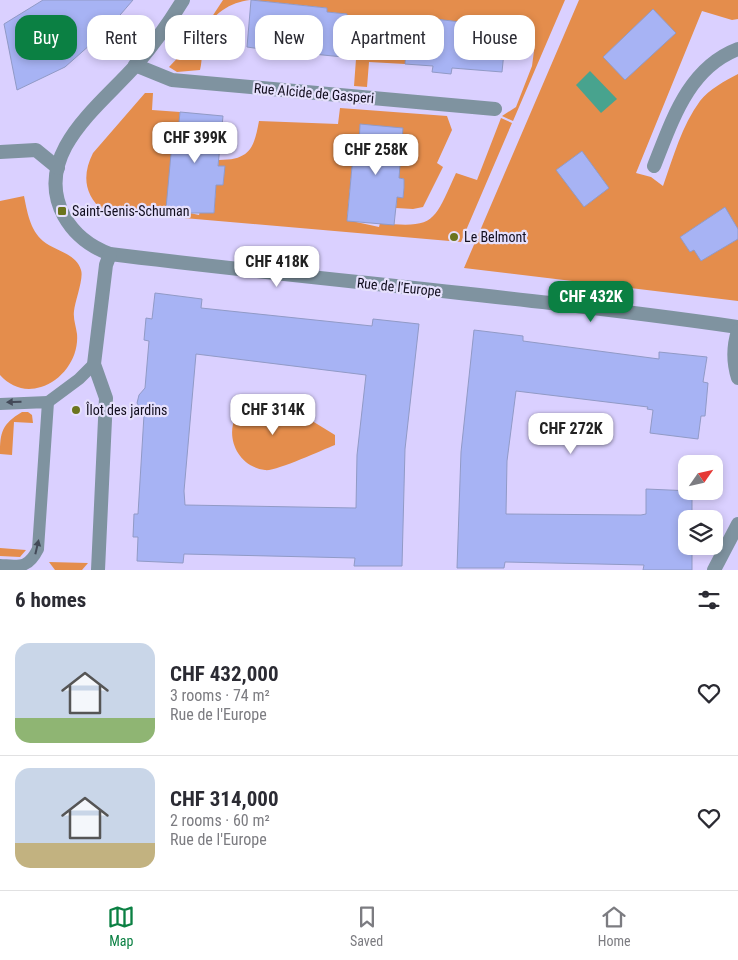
<!DOCTYPE html>
<html lang="en">
<head>
<meta charset="utf-8">
<style>
	:root { --surface:#fff; --page:#f7f7f7; --text:#2b2b33; --muted:#7c7c81; --line:#e1e1e2; --accent:#0b8043 }
	body { margin:0; font-family:"Roboto Condensed",sans-serif; background:var(--page); color:var(--text); height:100vh; display:flex; flex-direction:column; font-size:19px; white-space:nowrap }
	* { box-sizing:border-box; margin:0 }
	p { font-size:16px; color:var(--muted) }
	.icon { flex:none; width:28px; height:28px; fill:none; stroke:currentColor; stroke-width:2; stroke-linecap:round; stroke-linejoin:round }
	.map { position:relative; height:570px; overflow:hidden }
	.side { display:flex; flex-direction:column; background:var(--surface); flex:1 }
	.side>* { flex:none }
	.hud { position:absolute; left:15px; top:15px; width:709px; height:45px; display:flex; gap:10px }
	.needle { width:32px; rotate:56deg }
	.controls { position:absolute; left:678px; top:455px; display:grid; gap:10px }
	.controls a { display:grid; place-items:center; width:45px; height:45px; border-radius:10px; background:var(--surface); box-shadow:0 2px 8px #0003; font-size:25px }
	.price { position:absolute; translate:-50% -42px; padding:0 11px; border-radius:10px; background:#fff; color:#222; font-size:16px; line-height:32px; filter:drop-shadow(0 1px 2px #0008) }
	.price::after { content:''; position:absolute; left:50%; top:30px; width:15px; height:11px; margin-left:-8px; background:inherit; clip-path:polygon(0 0,100% 0,50% 100%) }
	.price.current { background:var(--accent); color:#fff }
	ul { padding:0; list-style:none }
	li { display:flex; align-items:center; gap:15px; height:125px; padding:0 15px }
	li+li { border-top:1px solid var(--line) }
	li span { display:grid; place-items:center; flex:none; width:140px; height:100px; border-radius:15px; color:#555 }
	li>.icon { margin-inline-start:auto }
	span .icon { width:60px; height:60px; fill:#fffc; stroke-width:1 }
	li b { font-size:21px }
	h2 { display:flex; justify-content:space-between; align-items:center; height:60px; padding:0 15px; font-size:21px }
	.tag { padding:0 18px; border-radius:15px; background:var(--surface); box-shadow:0 2px 8px #0003; font-size:18px; line-height:45px }
	.tag.current { background:var(--accent); color:#fff }
	.dock { display:flex; justify-content:space-around; align-items:center; height:70px; border-top:1px solid var(--line); background:var(--surface); font-size:14px; color:var(--muted) }
	.dock a { display:grid; justify-items:center; gap:2px }
	.dock .current { color:var(--accent) }
	.map>svg:first-child { display:block }
</style>
</head>
<body>
<div class="map">
<svg width="738" height="570" viewBox="0 0 738 570">
	<rect width="100%" height="100%" fill="#dad0ff"/>
	<g fill="#e48d4c">
		<path d="M 223,0 L 250,0 C 231,2 211,14 204,34 C 201,45 203,59 200,70 L 177,72 L 169,67 L 202,32 Z"/>
		<path d="M 252,0 L 565,0 L 513,121 L 502,116 L 516,107 L 532,66 L 534,51 L 526,37 L 517,33 L 486,29 L 486,25 L 410,16 L 409,31 L 405,31 L 405,64 L 369,62 L 367,87 L 354,86 L 356,59 L 343,57 L 347,14 L 327,12 L 327,8 Z"/>
		<path d="M 579,0 L 738,0 L 738,19 L 732,20 L 702,11 L 636,173 L 651,177 L 663,186 C 673,158 682,125 700,101 C 708,90 726,80 738,74 L 738,301 L 464,268 Z"/>
		<path d="M 145,93 L 153,93 L 152,110 L 180,112 L 178,133 L 173,133 L 167,208 L 199,215 L 200,211 L 214,213 L 216,185 L 223,185 L 224,166 L 218,166 L 219,160 C 250,160 254,148 259,121 L 338,124 L 340,108 L 447,116 L 452,130 L 437,163 L 443,167 L 423,207 L 413,209 L 396,208 L 397,197 L 403,197 L 404,179 L 399,178 L 361,124 L 359,145 L 354,145 L 347,220 L 379,227 L 380,223 C 436,229 434,221 456,173 L 477,180 L 501,118 L 512,123 L 461,242 L 103,211 C 84,194 82,175 93,153 Z"/>
		<path d="M 24,196 C 27,211 30,230 43,241 C 55,251 76,253 81,270 C 84,278 75,301 74,311 C 73,319 76,326 77,334 C 79,357 63,380 41,387 C 25,392 11,387 0,375 L 0,201 Z"/>
		<path d="M 273,397 L 335,435 L 335,445 C 322,450 275,472 265,470 C 231,466 219,420 250,402 C 256,398 266,398 273,397 Z"/>
		<path d="M 22,412 L 28,412 L 32,415 L 33,423 L 14,422 L 12,455 L 0,454 C 0,432 2,424 22,412 Z"/>
		<path d="M 0,548 L 26,550 L 20,557 L 0,556 Z"/>
		<path d="M 49,562 L 88,563 L 82,570 L 55,570 Z"/>
	</g>
	<path fill="#48a38e" d="M 590,71 L 617,99 L 601,113 L 576,85 Z"/>
	<g fill="#a7b3f4" stroke="#919ac6" fill-rule="evenodd">
		<path d="M 43,0 L 133,0 L 108,29 L 65,67 L 17,90 L 4,24 Z"/>
		<path d="M 251,0 L 327,8 L 327,12 L 347,14 L 343,57 L 293,52 L 293,58 L 274,57 L 274,51 L 247,47 Z"/>
		<path d="M 653,9 L 676,33 L 625,80 L 603,57 Z"/>
		<path d="M 410,16 L 486,25 L 486,29 L 506,32 L 502,72 L 452,68 L 451,74 L 432,72 L 433,66 L 405,64 Z"/>
		<path d="M 180,112 L 223,116 L 218,166 L 225,166 L 223,185 L 216,185 L 214,213 L 181,213 L 182,210 L 166,208 L 173,132 L 178,133 Z"/>
		<path d="M 360,124 L 403,128 L 399,178 L 404,179 L 404,188 L 403,198 L 397,197 L 394,225 L 347,221 L 354,145 L 359,145 Z"/>
		<path d="M 582,151 L 609,188 L 584,207 L 556,170 Z"/>
		<path d="M 725,207 L 738,229 L 738,239 L 701,261 L 694,250 L 690,252 L 680,237 Z"/>
		<path d="M 155,293 L 202,299 L 201,308 L 372,326 L 373,319 L 419,324 L 405,449 L 402,566 L 354,566 L 355,558 L 184,554 L 183,563 L 137,561 L 138,537 L 133,537 L 134,514 L 138,514 L 144,415 L 137,403 L 139,395 L 145,388 L 149,341 L 144,340 L 146,318 L 152,319 ZM 196,354 L 366,375 L 357,455 L 356,508 L 185,505 L 184,491 Z"/>
		<path d="M 474,330 L 523,336 L 523,341 L 659,359 L 659,352 L 707,357 L 703,382 L 708,383 L 705,416 L 701,416 L 698,439 L 650,433 L 653,410 L 647,409 L 648,407 L 516,391 L 507,461 L 506,514 L 641,515 L 646,514 L 646,489 L 692,491 L 692,514 L 698,514 L 698,519 L 686,519 L 686,546 L 698,546 L 698,548 L 692,548 L 692,570 L 643,570 L 644,565 L 505,562 L 504,568 L 457,568 L 461,452 Z"/>
	</g>
	<g fill="none" stroke-linecap="round" stroke-linejoin="round">
		<g stroke="#7f93a0" stroke-width="12">
			<path d="M 48,402 L 79,379 L 94,364"/>
			<path d="M 0,404 L 48,402 L 38,549 C 28,569 20,566 0,565"/>
		</g>
		<g stroke="#7f93a0" stroke-width="14">
			<path d="M 183,0 C 169,23 153,45 136,65 C 101,105 31,154 64,216 C 74,234 91,247 110,254 C 319,280 529,297 738,327"/>
			<path d="M 135,65 L 172,80 L 495,109"/>
			<path d="M 0,152 L 36,150 L 58,168"/>
			<path d="M 654,166 C 672,121 688,68 738,49"/>
			<path d="M 738,331 C 733,347 733,362 738,378"/>
			<path d="M 98,570 L 106,398 L 94,364 L 106,265 L 110,254"/>
			<path d="M 714,570 L 738,524"/>
		</g>
	</g>
	<defs><path id="oneway-solid" d="M-6-.8H1V-3.2L6.5 0L1 3.2V.8H-6Z" transform="scale(1.25)"/></defs>
	<g fill="#434a58">
		<use href="#oneway-solid" transform="translate(14 402) rotate(178)"/>
		<use href="#oneway-solid" transform="translate(37 547) rotate(-77)"/>
	</g>
	<g fill="#6b741d" stroke="#e6e0fd" stroke-width="2">
		<rect x="57" y="206" width="10" height="10" rx="2.5"/>
		<circle cx="454" cy="237" r="5"/>
		<circle cx="76" cy="410" r="5"/>
	</g>
	<g text-anchor="middle" stroke-width="4.5" stroke-linejoin="round" paint-order="stroke">
		<g font-size="14" fill="#120e1e" stroke="#e6e0fd">
			<text transform="translate(314 93) rotate(5)" y="5">Rue Alcide de Gasperi</text>
			<text transform="translate(399 287) rotate(6)" y="5">Rue de l'Europe</text>
		</g>
		<g font-size="14" fill="#120e1e" stroke="#e6e0fd" text-anchor="start">
			<text x="72" y="216">Saint-Genis-Schuman</text>
			<text x="464" y="242">Le Belmont</text>
			<text x="86" y="415">Îlot des jardins</text>
		</g>
	</g>
</svg>
<div class="controls">
<a><svg class="needle" viewBox="-14 -14 28 28"><path d="M0-13l5 13h-10z" fill="#e53935"/><path d="M0 13l5-13h-10z" fill="#7c7c81"/></svg></a>
<a><svg class="icon" aria-label="layers" viewBox="0 0 24 24"><path d="M12 4l9 5-9 5-9-5zM3 14l9 5 9-5"/></svg></a>
</div>
<b class="price" style="left:195px;top:164px">CHF 399K</b>
<b class="price" style="left:376px;top:176px">CHF 258K</b>
<b class="price" style="left:277px;top:288px">CHF 418K</b>
<b class="price current" style="left:591px;top:323px">CHF 432K</b>
<b class="price" style="left:273px;top:436px">CHF 314K</b>
<b class="price" style="left:571px;top:455px">CHF 272K</b>
<div class="hud">
<a class="tag current">Buy</a>
<a class="tag">Rent</a>
<a class="tag">Filters</a>
<a class="tag">New</a>
<a class="tag">Apartment</a>
<a class="tag">House</a>
</div>
</div>
<section class="side">
<h2>6 homes<svg class="icon" aria-label="filters" viewBox="0 0 24 24"><path d="M4 7h16M4 17h16"/><circle cx="9" cy="7" r="2"/><circle cx="15" cy="17" r="2"/></svg></h2>
<ul>
<li><span style="background:linear-gradient(#c9d6e8 75%,#8fb573 0)"><svg class="icon" aria-label="home" viewBox="0 0 24 24"><path d="M3 11l9-7 9 7M6 9v11h12V9"/></svg></span><div><b>CHF 432,000</b><p>3 rooms · 74 m²</p><p>Rue de l'Europe</p></div><svg class="icon" aria-label="heart" viewBox="0 0 24 24"><path d="M12 20l-8-8c-3-5 5-10 8-4 3-6 11-1 8 4z"/></svg></li>
<li><span style="background:linear-gradient(#c9d6e8 75%,#c2b280 0)"><svg class="icon" aria-label="home" viewBox="0 0 24 24"><path d="M3 11l9-7 9 7M6 9v11h12V9"/></svg></span><div><b>CHF 314,000</b><p>2 rooms · 60 m²</p><p>Rue de l'Europe</p></div><svg class="icon" aria-label="heart" viewBox="0 0 24 24"><path d="M12 20l-8-8c-3-5 5-10 8-4 3-6 11-1 8 4z"/></svg></li>
</ul>
</section>
<nav class="dock">
<a class="current"><svg class="icon" aria-label="map" viewBox="0 0 24 24"><path d="M3 6l6-2 6 2 6-2v14l-6 2-6-2-6 2zM9 4v14M15 6v14"/></svg>Map</a>
<a><svg class="icon" aria-label="saved" viewBox="0 0 24 24"><path d="M7 4h10v16l-5-4-5 4z"/></svg>Saved</a>
<a><svg class="icon" aria-label="home" viewBox="0 0 24 24"><path d="M3 11l9-7 9 7M6 9v11h12V9"/></svg>Home</a>
</nav>
</body>
</html>
